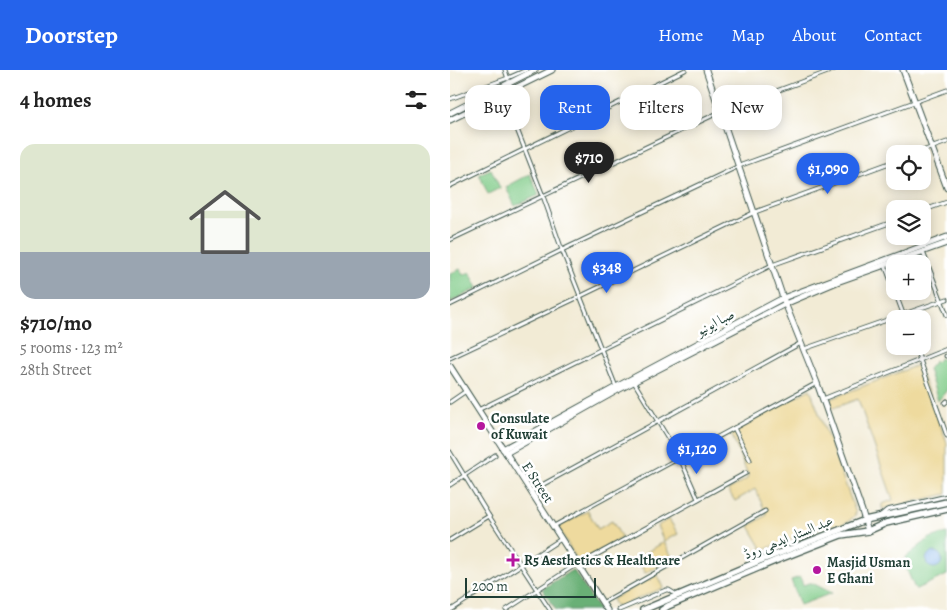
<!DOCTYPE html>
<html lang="en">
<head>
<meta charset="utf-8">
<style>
	:root { --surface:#fff; --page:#f2f2f2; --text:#222; --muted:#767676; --accent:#2563eb }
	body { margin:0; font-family:Alegreya,Amiri,serif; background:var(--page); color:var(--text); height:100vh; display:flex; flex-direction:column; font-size:19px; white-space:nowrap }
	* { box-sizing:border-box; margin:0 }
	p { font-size:16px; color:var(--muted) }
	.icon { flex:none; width:28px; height:28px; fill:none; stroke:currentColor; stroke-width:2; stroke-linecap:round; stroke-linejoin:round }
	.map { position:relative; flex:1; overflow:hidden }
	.panel { display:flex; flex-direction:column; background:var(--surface); width:450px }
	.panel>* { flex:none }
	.banner { position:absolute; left:15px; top:15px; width:406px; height:45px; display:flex; gap:10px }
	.buttons { position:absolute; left:436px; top:75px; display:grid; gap:10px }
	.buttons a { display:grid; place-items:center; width:45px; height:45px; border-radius:10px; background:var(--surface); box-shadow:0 2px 12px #0003; font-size:25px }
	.scale { position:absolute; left:15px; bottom:12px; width:131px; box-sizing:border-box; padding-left:5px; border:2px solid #1f3d34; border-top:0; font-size:14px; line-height:18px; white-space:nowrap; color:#1f3d34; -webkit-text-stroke:4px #fff; paint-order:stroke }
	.price { position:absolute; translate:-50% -42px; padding:0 11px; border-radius:18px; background:var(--accent); color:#fff; font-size:16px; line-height:32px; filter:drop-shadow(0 1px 2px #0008) }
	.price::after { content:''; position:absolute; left:50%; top:30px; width:15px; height:11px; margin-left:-8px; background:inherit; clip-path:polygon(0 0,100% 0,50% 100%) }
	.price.selected { background:#222; color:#fff }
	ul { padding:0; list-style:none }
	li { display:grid; align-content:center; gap:10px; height:265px; padding:0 20px }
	li span { display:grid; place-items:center; height:155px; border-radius:15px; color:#555 }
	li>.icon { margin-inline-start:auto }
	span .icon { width:90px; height:90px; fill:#fffc; stroke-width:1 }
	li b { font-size:21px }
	h2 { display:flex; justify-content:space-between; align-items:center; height:60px; padding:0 20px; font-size:21px }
	.pill { padding:0 18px; border-radius:15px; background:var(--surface); box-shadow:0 2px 12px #0003; font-size:18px; line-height:45px }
	.pill.selected { background:var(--accent); color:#fff }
	header { display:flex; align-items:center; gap:30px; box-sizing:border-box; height:70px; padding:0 25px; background:var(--accent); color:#fff }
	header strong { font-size:24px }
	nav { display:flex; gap:28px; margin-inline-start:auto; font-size:18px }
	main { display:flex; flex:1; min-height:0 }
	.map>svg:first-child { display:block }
</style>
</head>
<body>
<header>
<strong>Doorstep</strong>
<nav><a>Home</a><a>Map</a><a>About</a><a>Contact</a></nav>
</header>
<main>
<section class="panel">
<h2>4 homes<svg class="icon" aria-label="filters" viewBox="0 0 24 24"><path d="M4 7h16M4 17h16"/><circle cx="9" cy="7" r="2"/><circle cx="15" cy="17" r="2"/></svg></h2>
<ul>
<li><span style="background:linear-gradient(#dfe7d0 70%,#9aa5b1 0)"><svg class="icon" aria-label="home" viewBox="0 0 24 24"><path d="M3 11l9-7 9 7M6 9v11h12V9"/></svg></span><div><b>$710/mo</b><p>5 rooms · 123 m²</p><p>28th Street</p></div></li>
</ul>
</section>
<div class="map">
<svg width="497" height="540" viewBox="0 0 497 540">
	<rect width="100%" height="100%" fill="#fff"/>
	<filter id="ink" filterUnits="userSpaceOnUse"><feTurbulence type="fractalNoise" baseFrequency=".02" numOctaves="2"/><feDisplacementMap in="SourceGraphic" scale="10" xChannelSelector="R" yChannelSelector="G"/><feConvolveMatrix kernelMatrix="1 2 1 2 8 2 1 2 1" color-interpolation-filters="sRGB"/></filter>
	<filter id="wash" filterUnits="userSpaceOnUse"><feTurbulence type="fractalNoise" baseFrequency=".0096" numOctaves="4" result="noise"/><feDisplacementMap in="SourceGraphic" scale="20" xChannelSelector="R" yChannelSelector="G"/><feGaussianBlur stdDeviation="1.12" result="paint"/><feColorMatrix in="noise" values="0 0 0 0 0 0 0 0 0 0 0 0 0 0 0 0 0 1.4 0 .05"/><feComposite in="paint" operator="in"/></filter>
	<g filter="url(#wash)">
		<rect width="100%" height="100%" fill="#f2ebd5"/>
		<g fill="#82cc8a" stroke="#50845f">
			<path d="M 41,99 L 50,118 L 38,124 L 29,104 Z"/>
			<path d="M 80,104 L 89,125 L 65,136 L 56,117 Z"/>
			<path d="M 10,199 L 13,205 L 20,202 L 28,218 L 0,232 L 0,204 Z"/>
			<path d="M 490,288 L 497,294 L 497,320 L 488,331 L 478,299 L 485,291 L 486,292 Z"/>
			<path d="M 497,463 L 497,505 L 466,519 L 465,519 L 454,493 L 456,487 L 480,468 Z"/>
			<path d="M 350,507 L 353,515 L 359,513 L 362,513 L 382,523 L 350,535 L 341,510 Z"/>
		</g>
		<path fill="#69b076" stroke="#447655" d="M 122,500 L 124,501 L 149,540 L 106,540 L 92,519 Z"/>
		<g fill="#eeda9e" stroke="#868c69">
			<path d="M 468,295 L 497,373 L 497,424 L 432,439 L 432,434 L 443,430 L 408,329 L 383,338 L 380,329 Z"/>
			<path d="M 360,319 L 406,443 C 402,452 391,454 384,458 L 381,455 L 374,456 L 313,480 L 299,456 L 317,445 L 305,419 L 285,431 L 278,420 L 297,409 L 298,405 L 281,363 Z"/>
			<path d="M 138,441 L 148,459 L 162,451 L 172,468 L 132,490 L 127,490 L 108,457 Z"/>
			<path d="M 219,449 L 228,464 L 214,471 L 207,456 Z"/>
			<path d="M 214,472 L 223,489 L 195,503 L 187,488 Z"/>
			<path d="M 207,505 L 213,518 L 169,537 L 165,535 L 162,529 Z"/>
		</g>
		<circle fill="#79aee7" stroke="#4c768e" cx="484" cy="490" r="8"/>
	</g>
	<g filter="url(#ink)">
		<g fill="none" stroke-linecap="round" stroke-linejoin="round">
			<defs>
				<g id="street">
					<path d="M 55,0 L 58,9"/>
					<path d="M 63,20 L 63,49 L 93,126 L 112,180 L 166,317"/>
					<path d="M 0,29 L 58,8 L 76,0"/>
					<path d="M 464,84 L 497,72"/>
					<path d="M 0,116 L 235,0"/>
					<path d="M 472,141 L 497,132"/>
					<path d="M 0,170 L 270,42 L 383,0"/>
					<path d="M 473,182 L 497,245"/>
					<path d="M 435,195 L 455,249"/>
					<path d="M 0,235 L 112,180 L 289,96 L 497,20"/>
					<path d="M 465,276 L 497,366"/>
					<path d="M 354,279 L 497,229"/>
					<path d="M 496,286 L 497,286"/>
					<path d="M 0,288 L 131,226 L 305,142 L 445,91"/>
					<path d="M 184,312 L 230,388 L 248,429"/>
					<path d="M 373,329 L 497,279"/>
					<path d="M 0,332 L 16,321"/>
					<path d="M 495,333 L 497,331"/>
					<path d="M 28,340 L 322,195 L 445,151"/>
					<path d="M 284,358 L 300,390"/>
					<path d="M 0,382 L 39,446 L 100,540"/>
					<path d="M 0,415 L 45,385"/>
					<path d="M 81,421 L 351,273"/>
					<path d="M 431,445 L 437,440 L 497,426"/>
					<path d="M 104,456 L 367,313"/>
					<path d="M 0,470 L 39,446"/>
					<path d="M 128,495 L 296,403"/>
					<path d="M 152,533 L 315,441"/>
					<path d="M 1,540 L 111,469"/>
					<path d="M 56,540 L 127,494"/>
					<path d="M 169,540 L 216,520 L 219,520 L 227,525"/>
				</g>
				<g id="secondary">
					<path d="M 256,0 L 333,228 L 367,313 L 412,441 L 418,461"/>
					<path d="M 453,0 L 497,118"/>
					<path d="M 0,43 L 85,0"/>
					<path d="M 0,50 L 102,0"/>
					<path d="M 0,296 L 157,540"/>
					<path d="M 53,379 L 166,317 L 333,228 L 497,167"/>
					<path d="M 56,383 L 168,320 L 335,234 L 387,212 L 497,173"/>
				</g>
				<g id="primary">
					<path d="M 193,540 L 309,491 L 397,457 L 415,450 L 497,432"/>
					<path d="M 212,540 L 218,536 L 327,490 L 391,465 L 418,461 L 436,453 L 497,439"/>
				</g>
			</defs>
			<use href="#street" stroke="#3f574c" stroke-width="5"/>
			<use href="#secondary" stroke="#3f574c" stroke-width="7"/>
			<use href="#primary" stroke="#3f574c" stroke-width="8"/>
			<use href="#street" stroke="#fff" stroke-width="3"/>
			<use href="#secondary" stroke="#fff" stroke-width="5"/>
			<use href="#primary" stroke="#fff" stroke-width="5.5"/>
		</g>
	</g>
	<g fill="#b5179e" stroke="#fff" stroke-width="2">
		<circle cx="31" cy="356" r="5"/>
		<path d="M60.5 482.5h5v5h5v5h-5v5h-5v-5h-5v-5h5z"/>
		<circle cx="367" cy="500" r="5"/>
	</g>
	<g text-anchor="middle" stroke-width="5" stroke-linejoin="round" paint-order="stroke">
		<g font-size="14" fill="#1f3d34" stroke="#fff">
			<text transform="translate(265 252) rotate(-28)" y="5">صبا ایونیو</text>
			<text transform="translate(88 412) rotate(57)" y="5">E Street</text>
			<text transform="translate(338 467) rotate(-22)" y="5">عبد الستار ایدھی روڈ</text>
		</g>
		<g font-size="14" font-weight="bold" fill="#1f3d34" stroke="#fff" text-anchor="start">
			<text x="41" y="353">Consulate<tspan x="41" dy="16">of Kuwait</tspan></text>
			<text x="74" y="495">R5 Aesthetics &amp; Healthcare</text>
			<text x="377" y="497">Masjid Usman<tspan x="377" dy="16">E Ghani</tspan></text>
		</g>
	</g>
</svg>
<div class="buttons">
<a><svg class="icon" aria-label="locate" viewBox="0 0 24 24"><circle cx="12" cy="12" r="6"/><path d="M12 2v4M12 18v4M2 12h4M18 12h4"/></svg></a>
<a><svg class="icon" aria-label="layers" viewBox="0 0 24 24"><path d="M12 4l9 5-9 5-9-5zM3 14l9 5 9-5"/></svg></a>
<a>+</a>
<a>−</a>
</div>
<div class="scale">200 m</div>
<b class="price selected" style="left:139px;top:114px">$710</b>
<b class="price" style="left:378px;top:125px">$1,090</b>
<b class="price" style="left:157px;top:224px">$348</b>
<b class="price" style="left:247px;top:405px">$1,120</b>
<div class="banner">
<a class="pill">Buy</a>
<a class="pill selected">Rent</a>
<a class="pill">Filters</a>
<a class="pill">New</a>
</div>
</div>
</main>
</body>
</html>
